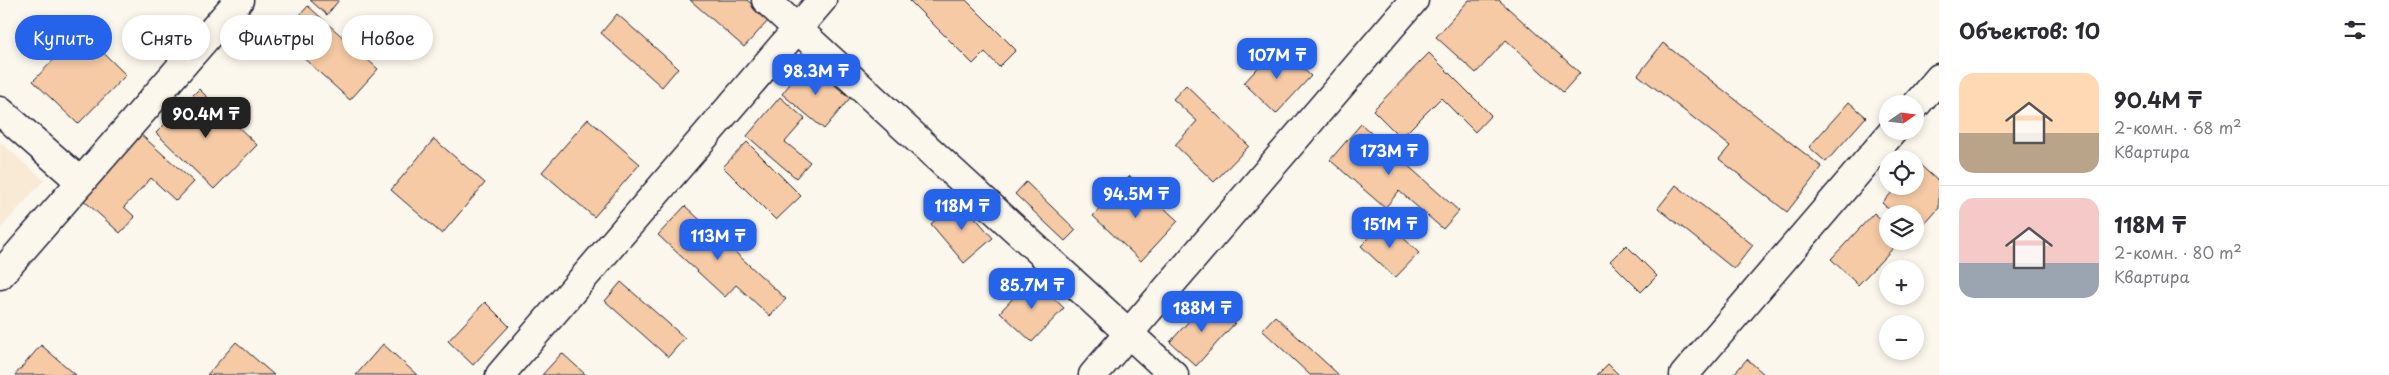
<!DOCTYPE html>
<html lang="ru">
<head>
<meta charset="utf-8">
<style>
	:root { --surface:#fff; --page:#f7f7f7; --text:#2b2b33; --muted:#7c7c81; --line:#e1e1e2; --accent:#2563eb }
	body { margin:0; font-family:"Playpen Sans",sans-serif; background:var(--page); color:var(--text); height:100vh; display:flex; flex-direction:column; font-size:19px; white-space:nowrap }
	* { box-sizing:border-box; margin:0 }
	p { font-size:16px; color:var(--muted) }
	.icon { flex:none; width:28px; height:28px; fill:none; stroke:currentColor; stroke-width:2; stroke-linecap:round; stroke-linejoin:round }
	.map { position:relative; flex:1; overflow:hidden }
	.details { display:flex; flex-direction:column; background:var(--surface); width:450px }
	.details>* { flex:none }
	.banner { position:absolute; left:15px; top:15px; width:475px; height:45px; display:flex; gap:10px }
	.needle { width:32px; rotate:76deg }
	.fabs { position:absolute; left:1879px; top:95px; display:grid; gap:10px }
	.fabs a { display:grid; place-items:center; width:45px; height:45px; border-radius:50%; background:var(--surface); box-shadow:0 2px 8px #0003; font-size:25px }
	.price { position:absolute; translate:-50% -42px; padding:0 11px; border-radius:10px; background:var(--accent); color:#fff; font-size:16px; line-height:32px; filter:drop-shadow(0 1px 2px #0008) }
	.price::after { content:''; position:absolute; left:50%; top:30px; width:15px; height:11px; margin-left:-8px; background:inherit; clip-path:polygon(0 0,100% 0,50% 100%) }
	.price.active { background:#222; color:#fff }
	ul { padding:0; list-style:none }
	li { display:flex; align-items:center; gap:15px; height:125px; padding:0 20px }
	li+li { border-top:1px solid var(--line) }
	li span { display:grid; place-items:center; flex:none; width:140px; height:100px; border-radius:15px; color:#555 }
	li>.icon { margin-inline-start:auto }
	span .icon { width:60px; height:60px; fill:#fffc; stroke-width:1 }
	li b { font-size:21px }
	h2 { display:flex; justify-content:space-between; align-items:center; height:60px; padding:0 20px; font-size:21px }
	.pill { padding:0 18px; border-radius:22px; background:var(--surface); box-shadow:0 2px 8px #0003; font-size:18px; line-height:45px }
	.pill.active { background:var(--accent); color:#fff }
	main { display:flex; flex:1; min-height:0 }
	.map>svg:first-child { display:block }
</style>
</head>
<body>
<main>
<div class="map">
<svg width="1939" height="375" viewBox="0 0 1939 375">
	<rect width="100%" height="100%" fill="#fbf7ec"/>
	<filter id="ink" filterUnits="userSpaceOnUse"><feTurbulence type="fractalNoise" baseFrequency=".02" numOctaves="2"/><feDisplacementMap in="SourceGraphic" scale="10" xChannelSelector="R" yChannelSelector="G"/><feConvolveMatrix kernelMatrix="1 2 1 2 8 2 1 2 1" color-interpolation-filters="sRGB"/></filter>
	<g filter="url(#ink)">
		<path fill="#f9ead6" d="M 0,142 L 44,180 L 0,229 Z"/>
		<g fill="#f5caa4" stroke="#22223b">
			<path d="M 310,0 L 339,0 L 327,15 Z"/>
			<path d="M 690,0 L 747,0 L 769,20 L 744,47 Z"/>
			<path d="M 909,0 L 966,0 L 1016,50 L 999,67 L 985,52 L 973,64 Z"/>
			<path d="M 1469,0 L 1499,0 L 1580,73 L 1563,92 L 1506,40 L 1476,73 L 1436,37 Z"/>
			<path d="M 308,6 L 378,69 L 350,100 L 280,37 Z"/>
			<path d="M 617,14 L 678,68 L 662,87 L 601,33 Z"/>
			<path d="M 72,22 L 126,75 L 78,124 L 33,81 L 63,50 L 54,41 Z"/>
			<path d="M 1663,43 L 1822,167 L 1787,212 L 1719,159 L 1730,146 L 1638,75 Z"/>
			<path d="M 1278,46 L 1311,76 L 1276,114 L 1244,83 Z"/>
			<path d="M 1429,53 L 1491,115 L 1475,132 L 1441,98 L 1401,138 L 1373,110 Z"/>
			<path d="M 807,62 L 850,98 L 824,129 L 782,94 Z"/>
			<path d="M 1186,85 L 1249,146 L 1214,182 L 1175,145 L 1197,121 L 1173,99 Z"/>
			<path d="M 199,89 L 257,145 L 214,189 L 156,133 Z"/>
			<path d="M 780,97 L 805,119 L 785,142 L 810,162 L 796,178 L 747,136 Z"/>
			<path d="M 1849,102 L 1866,117 L 1826,162 L 1809,147 Z"/>
			<path d="M 588,119 L 640,164 L 594,217 L 542,172 Z"/>
			<path d="M 1361,124 L 1459,211 L 1443,229 L 1399,191 L 1385,208 L 1330,160 Z"/>
			<path d="M 138,132 L 194,182 L 176,201 L 151,178 L 124,207 L 135,217 L 120,233 L 80,197 Z"/>
			<path d="M 434,139 L 485,183 L 442,234 L 391,190 Z"/>
			<path d="M 747,142 L 801,196 L 776,220 L 723,167 Z"/>
			<path d="M 1918,163 L 1939,182 L 1939,208 L 1916,234 L 1915,214 L 1894,214 L 1882,203 L 1898,186 L 1915,186 L 1915,167 Z"/>
			<path d="M 1130,176 L 1178,221 L 1141,261 L 1093,216 Z"/>
			<path d="M 1026,182 L 1076,230 L 1065,241 L 1015,194 Z"/>
			<path d="M 1676,185 L 1753,245 L 1734,269 L 1658,208 Z"/>
			<path d="M 959,199 L 993,238 L 964,263 L 931,224 Z"/>
			<path d="M 685,206 L 786,299 L 770,316 L 736,285 L 725,297 L 658,235 Z"/>
			<path d="M 1874,213 L 1888,226 L 1888,241 L 1900,241 L 1858,285 L 1831,259 Z"/>
			<path d="M 1386,221 L 1419,253 L 1395,278 L 1361,246 Z"/>
			<path d="M 1626,245 L 1657,276 L 1641,292 L 1610,261 Z"/>
			<path d="M 1032,278 L 1064,308 L 1032,342 L 1000,312 Z"/>
			<path d="M 621,282 L 685,338 L 668,357 L 605,301 Z"/>
			<path d="M 1209,299 L 1235,323 L 1196,366 L 1170,342 Z"/>
			<path d="M 485,302 L 509,326 L 473,365 L 448,341 Z"/>
			<path d="M 1275,316 L 1339,375 L 1310,375 L 1262,330 Z"/>
			<path d="M 236,342 L 274,375 L 207,375 Z"/>
			<path d="M 383,344 L 417,375 L 356,375 Z"/>
			<path d="M 41,345 L 76,375 L 15,375 Z"/>
			<path d="M 562,353 L 586,375 L 542,375 Z"/>
			<path d="M 1747,359 L 1765,375 L 1733,375 Z"/>
			<path d="M 1608,364 L 1619,375 L 1597,375 Z"/>
		</g>
		<g fill="none" stroke-linecap="round" stroke-linejoin="round">
			<defs>
				<g id="minor">
					<path d="M 766,0 L 1174,375"/>
					<path d="M 1915,106 L 1939,78"/>
					<path d="M 0,111 L 81,182"/>
					<path d="M 0,275 L 239,0"/>
					<path d="M 500,375 L 822,0"/>
					<path d="M 1093,375 L 1414,0"/>
					<path d="M 1684,375 L 1893,131"/>
				</g>
			</defs>
			<use href="#minor" stroke="#22223b" stroke-width="31"/>
			<use href="#minor" stroke="#fbf7ec" stroke-width="28"/>
		</g>
	</g>
</svg>
<div class="fabs">
<a><svg class="needle" viewBox="-14 -14 28 28"><path d="M0-13l5 13h-10z" fill="#e53935"/><path d="M0 13l5-13h-10z" fill="#7c7c81"/></svg></a>
<a><svg class="icon" aria-label="locate" viewBox="0 0 24 24"><circle cx="12" cy="12" r="6"/><path d="M12 2v4M12 18v4M2 12h4M18 12h4"/></svg></a>
<a><svg class="icon" aria-label="layers" viewBox="0 0 24 24"><path d="M12 4l9 5-9 5-9-5zM3 14l9 5 9-5"/></svg></a>
<a>+</a>
<a>−</a>
</div>
<b class="price" style="left:1277px;top:80px">107M ₸</b>
<b class="price" style="left:816px;top:96px">98.3M ₸</b>
<b class="price active" style="left:206px;top:139px">90.4M ₸</b>
<b class="price" style="left:1389px;top:176px">173M ₸</b>
<b class="price" style="left:1136px;top:219px">94.5M ₸</b>
<b class="price" style="left:962px;top:231px">118M ₸</b>
<b class="price" style="left:1390px;top:249px">151M ₸</b>
<b class="price" style="left:718px;top:261px">113M ₸</b>
<b class="price" style="left:1032px;top:310px">85.7M ₸</b>
<b class="price" style="left:1202px;top:333px">188M ₸</b>
<div class="banner">
<a class="pill active">Купить</a>
<a class="pill">Снять</a>
<a class="pill">Фильтры</a>
<a class="pill">Новое</a>
</div>
</div>
<section class="details">
<h2>Объектов: 10<svg class="icon" aria-label="filters" viewBox="0 0 24 24"><path d="M4 7h16M4 17h16"/><circle cx="9" cy="7" r="2"/><circle cx="15" cy="17" r="2"/></svg></h2>
<ul>
<li><span style="background:linear-gradient(#ffd9b3 60%,#b9a48a 0)"><svg class="icon" aria-label="home" viewBox="0 0 24 24"><path d="M3 11l9-7 9 7M6 9v11h12V9"/></svg></span><div><b>90.4M ₸</b><p>2-комн. · 68 m²</p><p>Квартира</p></div></li>
<li><span style="background:linear-gradient(#f6c9c9 65%,#9aa5b1 0)"><svg class="icon" aria-label="home" viewBox="0 0 24 24"><path d="M3 11l9-7 9 7M6 9v11h12V9"/></svg></span><div><b>118M ₸</b><p>2-комн. · 80 m²</p><p>Квартира</p></div></li>
</ul>
</section>
</main>
</body>
</html>
